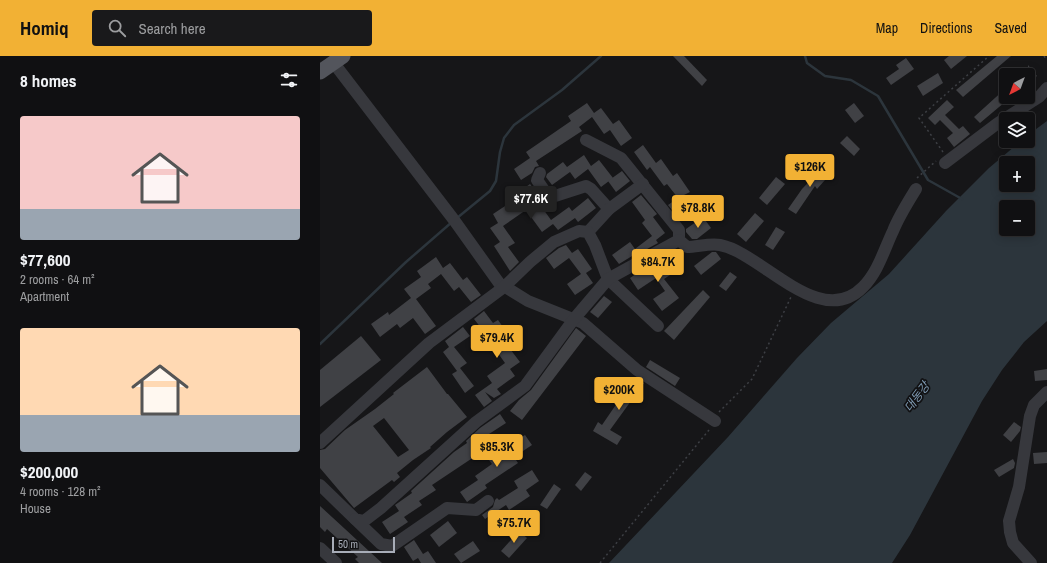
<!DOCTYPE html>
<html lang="en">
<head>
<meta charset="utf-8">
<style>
	:root { --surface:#101012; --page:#19191b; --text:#f1f3f6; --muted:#9c9d9f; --line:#303032; --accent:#f2b134 }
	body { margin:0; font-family:"Archivo Narrow","Noto Sans KR",sans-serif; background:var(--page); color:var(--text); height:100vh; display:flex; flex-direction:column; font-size:15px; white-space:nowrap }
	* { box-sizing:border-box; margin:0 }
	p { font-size:13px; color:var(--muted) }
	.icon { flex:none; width:22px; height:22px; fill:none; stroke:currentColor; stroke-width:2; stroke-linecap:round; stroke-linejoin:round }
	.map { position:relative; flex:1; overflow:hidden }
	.details { display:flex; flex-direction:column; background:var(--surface); width:320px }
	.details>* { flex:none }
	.needle { width:26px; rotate:221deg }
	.buttons { position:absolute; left:679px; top:12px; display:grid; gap:8px }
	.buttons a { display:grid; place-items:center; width:36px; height:36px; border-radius:4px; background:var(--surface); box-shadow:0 2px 10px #0003,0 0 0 1px var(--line); font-size:20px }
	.scale { position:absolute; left:12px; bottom:10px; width:63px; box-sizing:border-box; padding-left:4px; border:2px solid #a8adb8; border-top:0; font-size:11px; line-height:14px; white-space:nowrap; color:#a8adb8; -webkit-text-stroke:3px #111113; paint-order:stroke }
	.price { position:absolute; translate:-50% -34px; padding:0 9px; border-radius:4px; background:var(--accent); color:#111; font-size:13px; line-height:26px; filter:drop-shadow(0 1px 2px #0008) }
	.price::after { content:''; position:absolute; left:50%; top:24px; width:12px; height:9px; margin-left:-6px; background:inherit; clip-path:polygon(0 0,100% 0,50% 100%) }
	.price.active { background:#222; color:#fff }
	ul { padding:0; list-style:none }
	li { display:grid; align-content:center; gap:8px; height:212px; padding:0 20px }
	li span { display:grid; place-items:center; height:124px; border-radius:4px; color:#555 }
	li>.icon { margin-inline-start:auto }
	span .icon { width:72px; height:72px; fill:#fffc; stroke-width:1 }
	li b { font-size:17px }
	h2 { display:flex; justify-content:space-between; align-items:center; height:48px; padding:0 20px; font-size:17px }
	header { display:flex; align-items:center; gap:24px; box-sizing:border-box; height:56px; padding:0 20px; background:var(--accent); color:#111 }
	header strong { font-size:19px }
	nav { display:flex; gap:22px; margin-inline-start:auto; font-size:14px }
	.search { width:280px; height:36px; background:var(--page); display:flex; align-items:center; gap:10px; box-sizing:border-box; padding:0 14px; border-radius:4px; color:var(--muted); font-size:15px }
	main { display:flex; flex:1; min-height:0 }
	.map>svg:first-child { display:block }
</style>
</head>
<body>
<header>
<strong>Homiq</strong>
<div class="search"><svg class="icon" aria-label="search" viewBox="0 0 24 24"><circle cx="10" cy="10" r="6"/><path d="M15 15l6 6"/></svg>Search here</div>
<nav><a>Map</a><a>Directions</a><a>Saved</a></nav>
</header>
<main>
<section class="details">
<h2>8 homes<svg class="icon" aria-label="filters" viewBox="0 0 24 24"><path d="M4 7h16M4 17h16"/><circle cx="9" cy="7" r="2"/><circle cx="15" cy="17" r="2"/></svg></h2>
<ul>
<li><span style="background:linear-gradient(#f6c9c9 75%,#9aa5b1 0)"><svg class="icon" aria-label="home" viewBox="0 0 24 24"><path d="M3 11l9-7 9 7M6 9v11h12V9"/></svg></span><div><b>$77,600</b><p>2 rooms · 64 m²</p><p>Apartment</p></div></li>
<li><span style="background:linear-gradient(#ffd9b3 70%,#9aa5b1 0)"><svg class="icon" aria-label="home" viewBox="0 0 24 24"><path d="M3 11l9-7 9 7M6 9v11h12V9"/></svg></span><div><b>$200,000</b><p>4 rooms · 128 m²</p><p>House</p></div></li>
</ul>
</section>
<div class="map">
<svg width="727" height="507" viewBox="0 0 727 507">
	<rect width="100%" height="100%" fill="#161618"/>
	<path fill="#2c353c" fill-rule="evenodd" d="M 727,65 L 727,265 L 704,286 L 682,314 L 662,345 L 590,479 L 572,507 L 289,507 L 408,381 L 477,302 L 511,267 L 569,218 L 626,155 L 669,112 L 701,85 L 708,85 L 708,79 ZM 686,107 L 708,107 L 708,129 L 686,129 ZM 686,151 L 708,151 L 708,173 L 686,173 Z"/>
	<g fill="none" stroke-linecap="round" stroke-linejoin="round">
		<g stroke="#2c353c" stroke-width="2.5">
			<path d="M 485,0 L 487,7 L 505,20 L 531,24 L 558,40 L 608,124 L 642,143"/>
			<path d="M 137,162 L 170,135 L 176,125 L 180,96 L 184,82 L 194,69 L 242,34 L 281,0"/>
			<path d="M 0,288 L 86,206 L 132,166"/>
		</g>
	</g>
	<g fill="#404145" fill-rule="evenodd">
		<path d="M 353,0 L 364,0 L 387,24 L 382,30 Z"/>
		<path d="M 629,0 L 647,0 L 631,13 L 624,4 Z"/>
		<path d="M 677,0 L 691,0 L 643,41 L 636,34 Z"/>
		<path d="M 586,2 L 594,13 L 571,29 L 566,22 L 579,13 L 576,9 Z"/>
		<path d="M 708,9 L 717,20 L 708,27 L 708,19 L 699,19 L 708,12 Z"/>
		<path d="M 618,17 L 623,27 L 603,40 L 597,30 Z"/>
		<path d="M 686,32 L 686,41 L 691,41 L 660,67 L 654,61 Z"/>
		<path d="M 627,44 L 634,51 L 625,59 L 639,73 L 643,70 L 650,78 L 634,91 L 627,82 L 633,77 L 620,64 L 615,69 L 608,62 Z"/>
		<path d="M 267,47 L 274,57 L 281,52 L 293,68 L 299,64 L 312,82 L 301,90 L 290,74 L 284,78 L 272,61 L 259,71 L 262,75 L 216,105 L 219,110 L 215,111 L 212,117 L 201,124 L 194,113 L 210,102 L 206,96 L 251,65 L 248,60 Z"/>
		<path d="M 534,47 L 544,60 L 535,67 L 525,54 Z"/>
		<path d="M 527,80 L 540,93 L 534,100 L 520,87 Z"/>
		<path d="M 323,89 L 336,107 L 341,103 L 353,120 L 357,117 L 370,136 L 364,139 L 371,149 L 357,160 L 348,149 L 358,142 L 347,128 L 344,130 L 330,111 L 327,114 L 314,96 Z"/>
		<path d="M 264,99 L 271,110 L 279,104 L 293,122 L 281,131 L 268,113 L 255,123 L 250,116 L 232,129 L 226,121 L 227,118 L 243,106 L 247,111 Z"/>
		<path d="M 506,108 L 513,115 L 497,133 L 495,130 L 476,158 L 468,153 L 482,133 Z"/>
		<path d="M 302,115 L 310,125 L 296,136 L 288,125 Z"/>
		<path d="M 456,121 L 465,128 L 447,149 L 439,142 Z"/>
		<path d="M 210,128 L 225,147 L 221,150 L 231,164 L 249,151 L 252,155 L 268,142 L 276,152 L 258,166 L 255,162 L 238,174 L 233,168 L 222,176 L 206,154 L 183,170 L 195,187 L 188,191 L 199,206 L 190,215 L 174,190 L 180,186 L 170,172 L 178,167 L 173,158 L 202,139 L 199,136 Z"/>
		<path d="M 321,139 L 337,158 L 333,161 L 345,177 L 336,184 L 338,187 L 318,198 L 317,197 L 299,208 L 292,199 L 310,186 L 315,193 L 332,180 L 322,167 L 325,164 L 312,146 Z"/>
		<path d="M 435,157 L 444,165 L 426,186 L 417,178 Z"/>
		<path d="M 383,161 L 391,172 L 377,183 L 372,183 L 366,176 L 366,173 Z"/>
		<path d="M 456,171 L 465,176 L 453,194 L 445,189 Z"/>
		<path d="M 246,189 L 252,197 L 258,193 L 272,213 L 266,217 L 273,227 L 255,239 L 247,228 L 261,218 L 249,202 L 234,213 L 226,202 L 239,192 Z"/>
		<path d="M 392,196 L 396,196 L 401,203 L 381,219 L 374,210 Z"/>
		<path d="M 116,201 L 123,212 L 130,207 L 143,224 L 147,221 L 161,239 L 151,246 L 139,231 L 134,235 L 121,218 L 108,228 L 111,232 L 96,243 L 116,270 L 105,278 L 93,262 L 80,272 L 77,268 L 60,281 L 51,268 L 68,256 L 69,259 L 91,242 L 84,233 L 101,221 L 97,215 Z"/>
		<path d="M 348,203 L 356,215 L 344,223 L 359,242 L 342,255 L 333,243 L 345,235 L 336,222 L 318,234 L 310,222 L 328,210 L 331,215 L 330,212 L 334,209 L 336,212 Z"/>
		<path d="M 410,216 L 417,221 L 406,235 L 399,230 Z"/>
		<path d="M 383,234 L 390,241 L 354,284 L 344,275 Z"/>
		<path d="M 284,240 L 292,246 L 278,262 L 270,256 Z"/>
		<path d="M 164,255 L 173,267 L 178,264 L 193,285 L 187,289 L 200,306 L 190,313 L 195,320 L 177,333 L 181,338 L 174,342 L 165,336 L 172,345 L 164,351 L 155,339 L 172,327 L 167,320 L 185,307 L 175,293 L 181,289 L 170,274 L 165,277 L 154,263 Z"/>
		<path d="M 143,271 L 150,280 L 134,291 L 147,307 L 140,312 L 154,330 L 145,337 L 132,318 L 137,315 L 123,296 L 129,291 L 125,285 Z"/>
		<path d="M 256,272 L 266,280 L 202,364 L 190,355 L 199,344 L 211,334 Z"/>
		<path d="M 41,280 L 61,304 L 0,351 L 0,314 Z"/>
		<path d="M 330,304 L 360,322 L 355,330 L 326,311 Z"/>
		<path d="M 107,311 L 127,338 L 128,338 L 147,361 L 127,376 L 110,391 L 111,392 L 93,404 L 77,417 L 80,421 L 74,426 L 72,424 L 34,452 L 0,412 L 0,394 L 5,393 L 25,374 L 55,353 L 74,338 L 73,337 ZM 64,362 L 89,394 L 78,401 L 53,370 Z"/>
		<path d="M 727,313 L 727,324 L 715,325 L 714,315 Z"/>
		<path d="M 311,321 L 324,327 L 290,374 L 302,381 L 297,389 L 273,375 L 278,366 L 282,369 L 304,337 L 301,335 Z"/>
		<path d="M 180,358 L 186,367 L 169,378 L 172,384 L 155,395 L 157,399 L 112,429 L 116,434 L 99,445 L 102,449 L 84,461 L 88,466 L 70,478 L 62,466 L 79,455 L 75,449 L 92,437 L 91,435 L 134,396 L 147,387 L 146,385 L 160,372 Z"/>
		<path d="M 694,366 L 701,371 L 700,375 L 691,386 L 683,379 Z"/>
		<path d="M 205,379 L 212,389 L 194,401 L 198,407 L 165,429 L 167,432 L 147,446 L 140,436 L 158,424 L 155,420 L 172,408 L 169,404 Z"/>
		<path d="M 727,396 L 727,407 L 714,408 L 713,397 Z"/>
		<path d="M 693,403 L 695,407 L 694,412 L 679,421 L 674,414 Z"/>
		<path d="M 212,414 L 219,425 L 206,434 L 210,440 L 189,454 L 186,449 L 165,463 L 162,459 L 173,451 L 175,444 L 177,442 L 179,444 L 198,432 L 194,425 Z"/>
		<path d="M 265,416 L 272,421 L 261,435 L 255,429 Z"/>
		<path d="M 234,428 L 241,433 L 227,453 L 220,449 Z"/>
		<path d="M 0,450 L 62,507 L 39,507 L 35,503 L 38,501 L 7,473 L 5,476 L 0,471 Z"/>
		<path d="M 128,465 L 137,477 L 119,491 L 110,479 Z"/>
		<path d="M 199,475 L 207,482 L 189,502 L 181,495 Z"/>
		<path d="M 94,484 L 103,498 L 108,495 L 116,507 L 101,507 L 98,502 L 93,505 L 84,491 Z"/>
		<path d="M 153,485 L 160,495 L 141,507 L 134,498 Z"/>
	</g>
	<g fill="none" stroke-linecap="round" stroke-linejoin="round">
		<g stroke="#3d3f44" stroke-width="1.5" stroke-dasharray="2 3" stroke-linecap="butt">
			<path d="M 724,0 L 727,4"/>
			<path d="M 623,96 L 599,62 L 669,0"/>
			<path d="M 597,122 L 616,105"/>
			<path d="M 399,356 L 432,323 L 471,241"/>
			<path d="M 280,507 L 389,374"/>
		</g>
		<g stroke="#37383d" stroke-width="12">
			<path d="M 13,6 L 134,164 L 179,227 L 208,245 L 263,267 L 317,314 L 395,365"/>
			<path d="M 266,84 L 301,102 L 359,174 L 359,184"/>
			<path d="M 625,107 L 678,67 L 719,41 L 727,32"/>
			<path d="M 220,117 L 217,124 L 228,140 L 235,140 L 266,130 L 271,133 L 289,153"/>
			<path d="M 268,176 L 289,153 L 323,128"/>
			<path d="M 0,387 L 109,287 L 184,231 L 210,206 L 234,186 L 259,175 L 268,176 L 275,189 L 288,223 L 338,270"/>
			<path d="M 0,429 L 35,463 L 44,465 L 61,452 L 156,366 L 205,330 L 254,263 L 288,223 L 359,184 L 367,191 C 377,191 390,187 400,189 C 442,197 500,275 543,231 C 558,216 564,194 573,175 C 579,160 588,146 596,133"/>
			<path d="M 35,463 L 61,488 L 72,490 L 127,452 L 156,454 L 168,445"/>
			<path d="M 0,492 L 16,507"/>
			<path d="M 711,507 L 693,487 L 690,476 L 689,465 L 699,431 L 710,360 L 714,349 L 727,336"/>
		</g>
		<path stroke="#53555c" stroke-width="15" d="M 0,16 L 23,0"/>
	</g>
	<g text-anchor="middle" stroke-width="3.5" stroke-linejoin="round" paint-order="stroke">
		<g font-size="12" font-style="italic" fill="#7f9bb3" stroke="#111113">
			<text transform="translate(597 341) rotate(-53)" y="4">대동강</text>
		</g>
	</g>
</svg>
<div class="buttons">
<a><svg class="needle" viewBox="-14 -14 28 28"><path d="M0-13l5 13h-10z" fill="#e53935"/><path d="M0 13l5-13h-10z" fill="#9c9d9f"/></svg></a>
<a><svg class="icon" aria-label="layers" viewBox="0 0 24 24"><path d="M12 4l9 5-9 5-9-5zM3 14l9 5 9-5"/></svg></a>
<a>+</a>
<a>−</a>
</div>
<div class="scale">50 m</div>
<b class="price" style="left:490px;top:132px">$126K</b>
<b class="price active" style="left:211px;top:164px">$77.6K</b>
<b class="price" style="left:378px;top:173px">$78.8K</b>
<b class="price" style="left:338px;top:227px">$84.7K</b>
<b class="price" style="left:177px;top:303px">$79.4K</b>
<b class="price" style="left:299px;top:355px">$200K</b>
<b class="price" style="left:177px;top:412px">$85.3K</b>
<b class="price" style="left:194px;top:488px">$75.7K</b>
</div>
</main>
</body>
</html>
